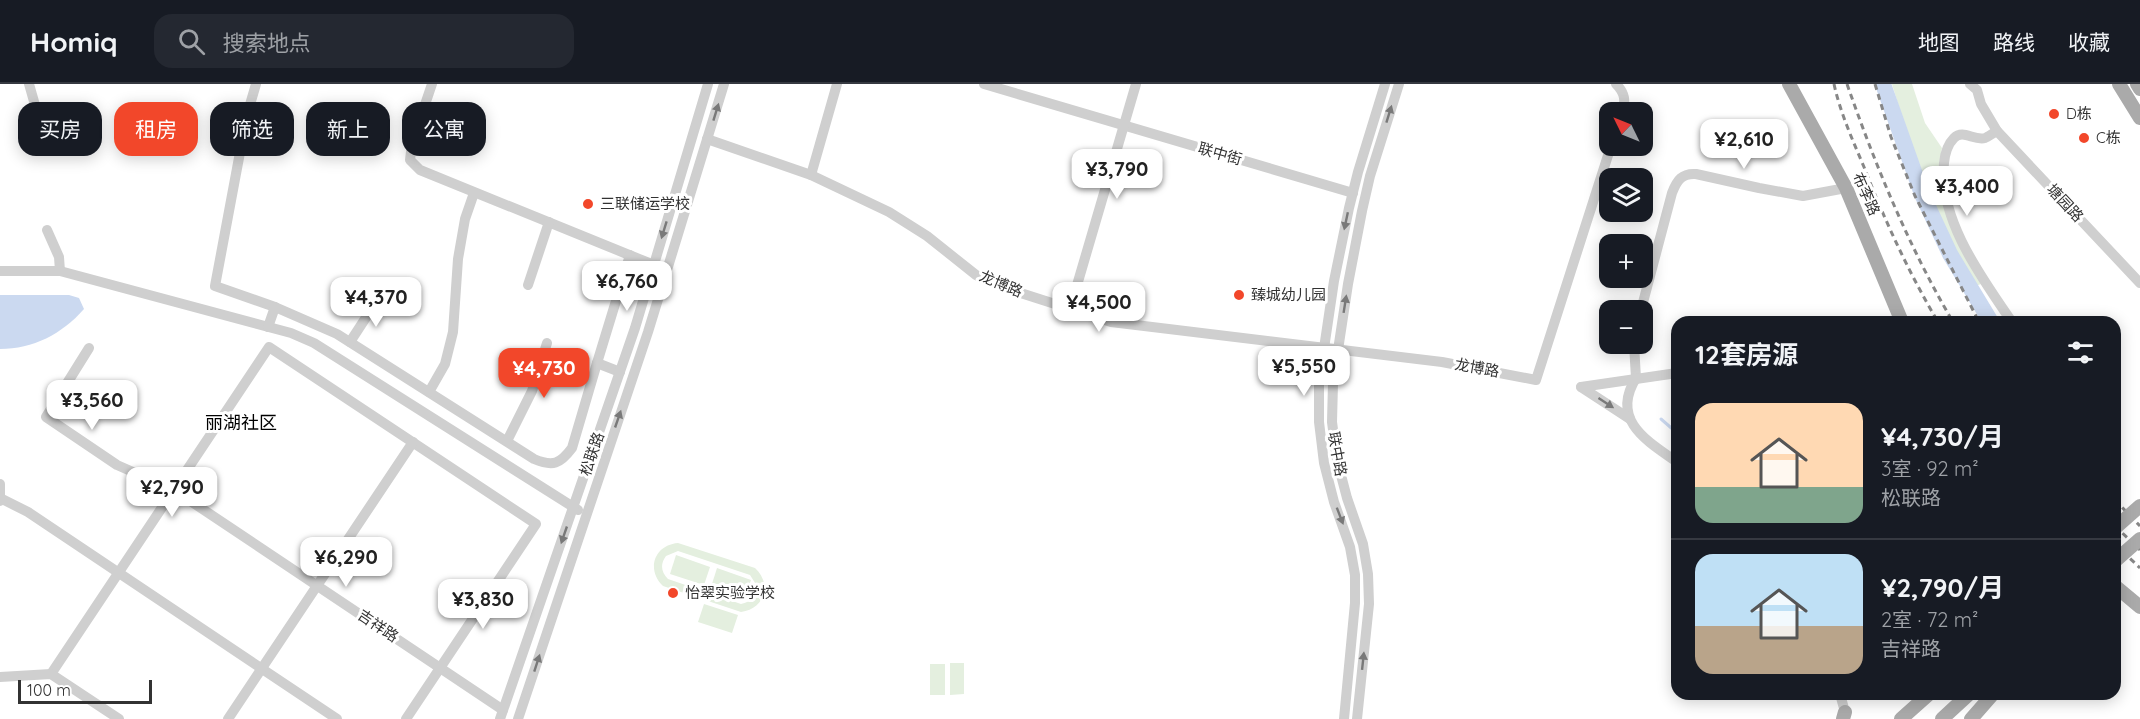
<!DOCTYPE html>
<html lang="zh">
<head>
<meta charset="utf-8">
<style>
	:root { --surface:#171b24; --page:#242831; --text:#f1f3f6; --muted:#9ea1a6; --line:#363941; --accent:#f2472a }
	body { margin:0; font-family:Quicksand,"Noto Sans SC",sans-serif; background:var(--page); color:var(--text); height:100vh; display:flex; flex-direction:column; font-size:22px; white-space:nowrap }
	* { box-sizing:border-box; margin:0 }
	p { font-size:20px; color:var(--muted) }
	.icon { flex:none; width:33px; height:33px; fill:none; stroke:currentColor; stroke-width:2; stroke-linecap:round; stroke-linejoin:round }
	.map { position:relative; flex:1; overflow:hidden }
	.drawer { position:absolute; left:1671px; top:232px; width:450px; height:384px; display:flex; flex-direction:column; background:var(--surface); border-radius:18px; box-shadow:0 3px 15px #0003 }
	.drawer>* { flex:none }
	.hud { position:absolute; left:18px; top:18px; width:570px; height:54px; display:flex; gap:12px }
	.needle { width:39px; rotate:313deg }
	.tools { position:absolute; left:1599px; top:18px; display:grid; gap:12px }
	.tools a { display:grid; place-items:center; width:54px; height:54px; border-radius:12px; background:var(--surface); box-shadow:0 3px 15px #0003; font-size:30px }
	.scale { position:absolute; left:18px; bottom:15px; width:134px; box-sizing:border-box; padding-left:6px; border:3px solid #323232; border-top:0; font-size:16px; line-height:21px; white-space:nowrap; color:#323232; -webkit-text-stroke:4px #fff; paint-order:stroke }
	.price { position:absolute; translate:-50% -51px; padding:0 14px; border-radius:12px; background:#fff; color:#222; font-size:20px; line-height:39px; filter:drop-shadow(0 2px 3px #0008) }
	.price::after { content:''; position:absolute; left:50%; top:36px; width:18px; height:14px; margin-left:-9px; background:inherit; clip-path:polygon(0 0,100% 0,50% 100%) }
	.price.active { background:var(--accent); color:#fff }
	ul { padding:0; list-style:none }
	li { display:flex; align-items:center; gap:18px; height:150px; padding:0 24px }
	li+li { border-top:2px solid var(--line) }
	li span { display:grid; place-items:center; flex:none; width:168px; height:120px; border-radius:18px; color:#555 }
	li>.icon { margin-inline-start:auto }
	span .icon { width:72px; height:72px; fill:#fffc; stroke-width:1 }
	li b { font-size:26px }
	h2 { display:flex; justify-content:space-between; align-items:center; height:72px; padding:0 24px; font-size:26px }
	.pill { padding:0 21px; border-radius:18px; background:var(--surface); box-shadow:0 3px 15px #0003; font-size:21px; line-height:54px }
	.pill.active { background:var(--accent); color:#fff }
	header { display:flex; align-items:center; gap:36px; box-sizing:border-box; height:84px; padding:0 30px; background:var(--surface); border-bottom:2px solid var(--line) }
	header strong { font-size:28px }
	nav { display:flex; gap:33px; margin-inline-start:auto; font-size:21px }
	.search { width:420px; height:54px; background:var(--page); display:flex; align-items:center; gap:15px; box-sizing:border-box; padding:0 21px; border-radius:18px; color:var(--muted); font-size:22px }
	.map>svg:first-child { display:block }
</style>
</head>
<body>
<header>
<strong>Homiq</strong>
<div class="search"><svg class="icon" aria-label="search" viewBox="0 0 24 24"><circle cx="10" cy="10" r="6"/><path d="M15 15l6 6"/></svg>搜索地点</div>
<nav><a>地图</a><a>路线</a><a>收藏</a></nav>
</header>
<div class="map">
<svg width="2140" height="635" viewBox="0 0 2140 635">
	<rect width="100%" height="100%" fill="#fff"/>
	<g fill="#e4efdf" fill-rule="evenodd">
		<path d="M 1892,0 L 1912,0 L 1925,39 L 1942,64 L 1937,92 L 1946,128 L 1981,200 L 1973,203 L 1933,118 L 1905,43 Z"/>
		<path d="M 678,459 L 755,484 C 773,501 764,525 741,528 L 663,502 C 646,486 654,461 678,459 ZM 678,467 L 750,491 L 757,502 C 757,512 751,518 741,520 L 668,495 C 661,488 660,480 666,472 Z"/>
		<path d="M 676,471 L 710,483 L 704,501 L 670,490 Z"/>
		<path d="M 717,484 L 751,496 L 745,514 L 711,503 Z"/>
		<path d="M 704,520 L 738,531 L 732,549 L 698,538 Z"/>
		<path d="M 950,579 L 964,579 L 964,610 L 950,611 Z"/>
		<rect x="930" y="580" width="15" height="31"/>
	</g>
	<path fill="#cbd9f0" d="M 0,211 L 69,211 L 79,214 L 84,225 C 62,250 33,265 0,265 Z"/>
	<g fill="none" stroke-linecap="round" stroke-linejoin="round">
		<path stroke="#cbd9f0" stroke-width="3" d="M 1661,335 L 1677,349"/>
		<path stroke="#cbd9f0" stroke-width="16" d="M 1883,0 L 1922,110 L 1950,170 L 1991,238"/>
		<g stroke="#cfcfcf" stroke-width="10">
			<path d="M 29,0 L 35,21"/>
			<path d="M 256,0 L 247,31 L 215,202 L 275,223"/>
			<path d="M 432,0 L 412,59 L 410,76 L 420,86 L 654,181"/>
			<path d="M 984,0 L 1353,109"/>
			<path d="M 1616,0 C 1625,9 1626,17 1622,28"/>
			<path d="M 1970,0 L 1977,6 L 1981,20 L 1997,47 L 2140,199"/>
			<path d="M 1997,47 C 1993,49 1988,53 1985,54 C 1974,57 1963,45 1954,54 C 1947,61 1945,69 1944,79 C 1938,135 1982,194 2012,238"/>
			<path d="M 707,55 L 811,91 L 889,128 L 927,152 L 976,191 L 996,201 L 1111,238 L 1442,278 L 1536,296 L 1611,62"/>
			<path d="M 811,91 L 837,0"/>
			<path d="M 47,146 L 59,173 L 60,187"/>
			<path d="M 0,187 L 60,187 L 291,249 L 314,259 L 578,426"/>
			<path d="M 528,201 L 549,138"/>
			<path d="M 1070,225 L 1136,0"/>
			<path d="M 1641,226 L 1672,109 C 1677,96 1682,89 1696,90 L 1759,104 L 1803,112 L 1846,104"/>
			<path d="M 268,243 L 275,223 L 337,250 L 534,375 C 553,383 560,380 572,364 L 597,279"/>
			<path d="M 350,258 L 378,215"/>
			<path d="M 1634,260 L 1636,294"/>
			<path d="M 89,264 L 46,333 L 117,381 L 174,406 L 503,626"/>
			<path d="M 620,288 L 597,279 L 630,171"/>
			<path d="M 1636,294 C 1610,336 1647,357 1677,378"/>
			<path d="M 1581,303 L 1677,289"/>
			<path d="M 1581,303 L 1630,335"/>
			<path d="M 429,308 L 445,280 L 453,248 L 458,175 L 465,135 L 474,109"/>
			<path d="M 507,357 L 532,307 L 547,259"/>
			<path d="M 0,400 L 0,417"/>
			<path d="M 0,414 L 28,428 L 337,635"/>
			<path d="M 51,590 L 269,263 L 536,440 L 406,635"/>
			<path d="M 0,593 L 51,590 L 119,635"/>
			<path d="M 1840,610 L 1845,628"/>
			<path d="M 228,635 L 413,358"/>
			<path d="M 500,635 L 635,244 L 708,0"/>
			<path d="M 518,635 L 648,248 L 724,0"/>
			<path d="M 1344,635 L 1355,519 L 1355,491 L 1350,463 L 1334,418 L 1324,379 L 1319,338 L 1319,298 L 1334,197 L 1349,124 L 1358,88 L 1385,0"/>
			<path d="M 1357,635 L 1369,520 L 1368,490 L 1363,460 L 1347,414 L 1337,376 L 1332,338 L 1333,299 L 1348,200 L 1362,127 L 1370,92 L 1399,0"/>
		</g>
		<g stroke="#aaa" stroke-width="14">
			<path d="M 1789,0 L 1846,104 L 1902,238"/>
			<path d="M 2119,0 L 2140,34"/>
			<path d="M 2137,0 L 2140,5"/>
			<path d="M 2115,502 L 2140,523"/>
			<path d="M 1843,635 L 1845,628"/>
			<path d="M 1901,635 L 1929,610"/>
			<path d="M 1942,635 L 1969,610"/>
			<path d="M 1971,635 L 1993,610"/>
		</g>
		<g stroke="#878787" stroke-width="3" stroke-dasharray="6 4.5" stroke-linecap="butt">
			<path d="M 1834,0 C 1840,28 1853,57 1864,83 C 1885,137 1909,189 1938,238"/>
			<path d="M 1847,0 C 1876,83 1909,163 1953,238"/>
			<path d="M 1875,0 L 1891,53 L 1915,112 L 1979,238"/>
			<path d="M 2115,416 L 2140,442"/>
			<path d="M 2115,442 L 2140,466"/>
			<path d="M 2115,460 L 2140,484"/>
		</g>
		<g stroke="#aaa" stroke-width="14">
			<path d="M 2115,444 L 2140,422"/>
			<path d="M 2115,477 L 2140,455"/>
		</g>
	</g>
	<defs><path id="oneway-solid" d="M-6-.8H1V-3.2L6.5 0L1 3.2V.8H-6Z" transform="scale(1.5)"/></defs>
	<g fill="#797979">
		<use href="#oneway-solid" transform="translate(716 28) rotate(-73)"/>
		<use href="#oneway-solid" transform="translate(1389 30) rotate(-73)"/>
		<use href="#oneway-solid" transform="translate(1346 137) rotate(102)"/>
		<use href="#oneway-solid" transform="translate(664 146) rotate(107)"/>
		<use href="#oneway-solid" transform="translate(1345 220) rotate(-81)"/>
		<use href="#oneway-solid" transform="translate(1606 319) rotate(33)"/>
		<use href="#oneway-solid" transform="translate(618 335) rotate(-71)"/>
		<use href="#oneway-solid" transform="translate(1340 432) rotate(69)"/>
		<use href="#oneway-solid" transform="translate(564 451) rotate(109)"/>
		<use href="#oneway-solid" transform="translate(1363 577) rotate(-84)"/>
		<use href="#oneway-solid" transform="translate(537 579) rotate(-72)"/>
	</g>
	<g fill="#f2472a" stroke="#fff" stroke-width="2">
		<circle cx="2054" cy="30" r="6"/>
		<circle cx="2084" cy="54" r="6"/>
		<circle cx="588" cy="120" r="6"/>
		<circle cx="1239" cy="211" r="6"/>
		<circle cx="673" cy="509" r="6"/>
	</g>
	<g text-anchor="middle" stroke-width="6" stroke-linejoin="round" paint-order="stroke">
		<g font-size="15" fill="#323232" stroke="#fff" text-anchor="start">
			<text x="2066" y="35">D栋</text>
			<text x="2096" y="59">C栋</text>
			<text x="600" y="125">三联储运学校</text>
			<text x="1251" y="216">臻城幼儿园</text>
			<text x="685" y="514">怡翠实验学校</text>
		</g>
		<g font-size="15" fill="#323232" stroke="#fff">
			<text transform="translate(1220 70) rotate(16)" y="5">联中街</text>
			<text transform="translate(1866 110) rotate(66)" y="5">布李路</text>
			<text transform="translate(2065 119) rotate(47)" y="5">塘园路</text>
			<text transform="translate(1001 200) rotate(23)" y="5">龙博路</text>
			<text transform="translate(1477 284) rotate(10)" y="5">龙博路</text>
			<text transform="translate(592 370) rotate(-71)" y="5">松联路</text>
			<text transform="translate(1337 370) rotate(80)" y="5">联中路</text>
			<text transform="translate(378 542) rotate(34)" y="5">吉祥路</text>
		</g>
		<g font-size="18" fill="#000" stroke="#fff">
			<text x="241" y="345">丽湖社区</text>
		</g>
	</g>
</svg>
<div class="tools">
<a><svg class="needle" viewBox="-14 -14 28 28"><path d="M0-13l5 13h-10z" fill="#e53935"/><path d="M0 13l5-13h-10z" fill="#9ea1a6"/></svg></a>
<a><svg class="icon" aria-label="layers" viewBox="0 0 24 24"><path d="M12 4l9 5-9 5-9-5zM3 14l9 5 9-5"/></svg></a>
<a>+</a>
<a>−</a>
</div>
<div class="scale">100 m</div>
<b class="price" style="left:1744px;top:86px">¥2,610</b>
<b class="price" style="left:1117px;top:116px">¥3,790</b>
<b class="price" style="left:1967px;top:133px">¥3,400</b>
<b class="price" style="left:627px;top:228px">¥6,760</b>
<b class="price" style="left:376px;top:244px">¥4,370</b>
<b class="price" style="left:1099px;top:249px">¥4,500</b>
<b class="price" style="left:1304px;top:313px">¥5,550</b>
<b class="price active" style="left:544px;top:315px">¥4,730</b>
<b class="price" style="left:92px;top:347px">¥3,560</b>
<b class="price" style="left:172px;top:434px">¥2,790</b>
<b class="price" style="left:346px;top:504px">¥6,290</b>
<b class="price" style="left:483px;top:546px">¥3,830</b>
<div class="hud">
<a class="pill">买房</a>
<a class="pill active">租房</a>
<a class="pill">筛选</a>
<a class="pill">新上</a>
<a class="pill">公寓</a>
</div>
<section class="drawer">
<h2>12套房源<svg class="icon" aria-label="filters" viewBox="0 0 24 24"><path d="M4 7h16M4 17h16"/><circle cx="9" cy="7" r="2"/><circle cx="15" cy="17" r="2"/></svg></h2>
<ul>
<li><span style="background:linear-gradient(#ffd9b3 70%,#7fa58c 0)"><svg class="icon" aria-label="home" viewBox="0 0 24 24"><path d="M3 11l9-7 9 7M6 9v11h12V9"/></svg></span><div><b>¥4,730/月</b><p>3室 · 92 m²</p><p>松联路</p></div></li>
<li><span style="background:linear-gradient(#bfe0f5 60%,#b9a48a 0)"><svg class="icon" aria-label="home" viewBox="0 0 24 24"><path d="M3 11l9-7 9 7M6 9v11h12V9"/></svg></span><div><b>¥2,790/月</b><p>2室 · 72 m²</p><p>吉祥路</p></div></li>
</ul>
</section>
</div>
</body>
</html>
